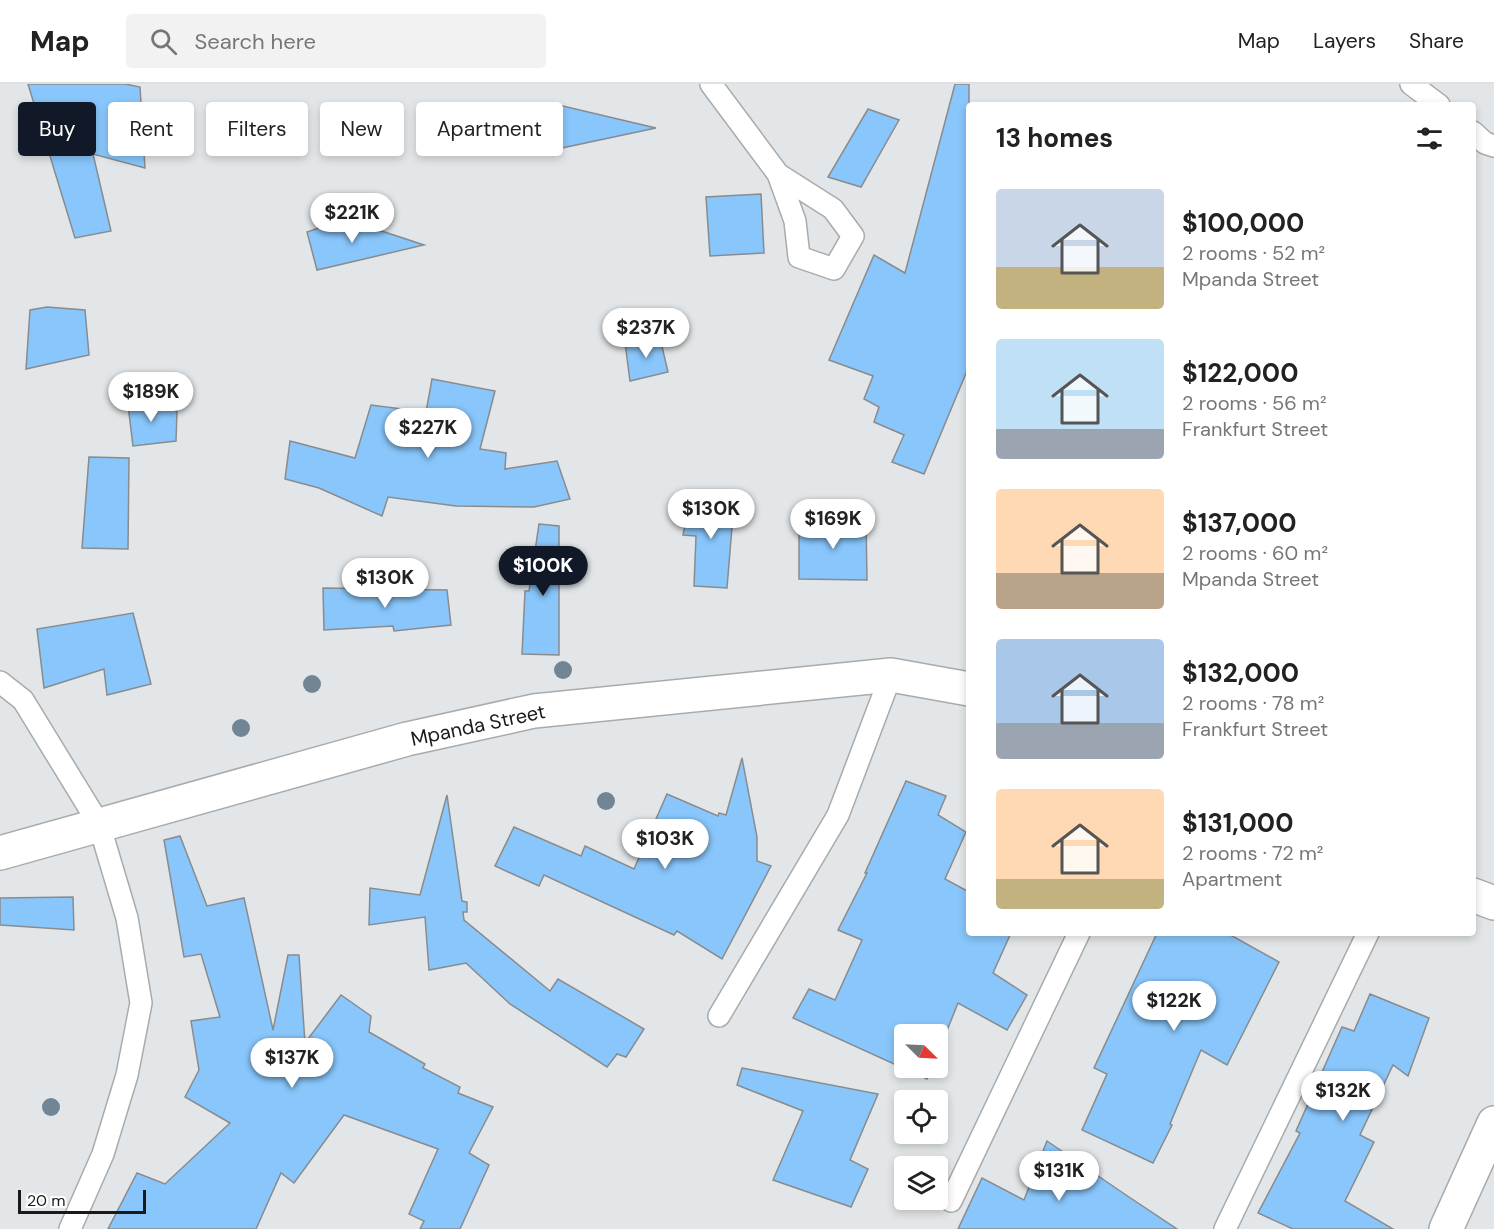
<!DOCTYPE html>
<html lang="en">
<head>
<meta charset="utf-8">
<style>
	:root { --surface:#fff; --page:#f2f2f2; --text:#222; --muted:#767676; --line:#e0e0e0; --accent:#111827 }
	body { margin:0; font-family:"DM Sans",sans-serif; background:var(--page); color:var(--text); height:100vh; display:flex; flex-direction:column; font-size:22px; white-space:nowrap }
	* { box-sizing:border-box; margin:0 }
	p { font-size:20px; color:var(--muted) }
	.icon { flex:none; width:33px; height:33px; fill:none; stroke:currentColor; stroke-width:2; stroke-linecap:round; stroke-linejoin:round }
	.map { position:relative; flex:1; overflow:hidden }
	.details { position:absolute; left:966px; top:18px; width:510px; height:834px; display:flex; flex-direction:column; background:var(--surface); border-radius:6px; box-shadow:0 3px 9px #0003 }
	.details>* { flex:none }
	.top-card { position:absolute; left:18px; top:18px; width:570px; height:54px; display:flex; gap:12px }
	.needle { width:39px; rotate:114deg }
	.tools { position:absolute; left:894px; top:940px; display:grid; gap:12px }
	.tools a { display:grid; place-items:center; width:54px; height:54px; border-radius:6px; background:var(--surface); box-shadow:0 3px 9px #0003; font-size:30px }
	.scale { position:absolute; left:18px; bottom:15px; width:128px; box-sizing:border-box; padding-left:6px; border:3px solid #191a1b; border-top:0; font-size:16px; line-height:21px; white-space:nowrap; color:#191a1b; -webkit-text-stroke:4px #fff; paint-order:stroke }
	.price { position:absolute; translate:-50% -51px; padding:0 14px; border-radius:21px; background:#fff; color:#222; font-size:20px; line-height:39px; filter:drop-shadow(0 2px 3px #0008) }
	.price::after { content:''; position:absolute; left:50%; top:36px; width:18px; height:14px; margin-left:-9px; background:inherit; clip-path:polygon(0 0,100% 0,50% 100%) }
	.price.active { background:var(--accent); color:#fff }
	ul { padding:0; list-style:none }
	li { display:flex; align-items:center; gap:18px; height:150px; padding:0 30px }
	li span { display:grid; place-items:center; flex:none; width:168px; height:120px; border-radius:6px; color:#555 }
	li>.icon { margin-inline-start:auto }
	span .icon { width:72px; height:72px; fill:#fffc; stroke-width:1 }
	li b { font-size:26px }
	h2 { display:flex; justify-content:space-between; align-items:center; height:72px; padding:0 30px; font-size:26px }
	.tag { padding:0 21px; border-radius:6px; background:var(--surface); box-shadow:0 3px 9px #0003; font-size:21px; line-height:54px }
	.tag.active { background:var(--accent); color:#fff }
	header { display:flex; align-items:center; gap:36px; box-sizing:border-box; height:84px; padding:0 30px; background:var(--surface); border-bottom:2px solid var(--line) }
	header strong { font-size:28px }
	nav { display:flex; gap:33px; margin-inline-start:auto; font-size:21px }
	.search { width:420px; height:54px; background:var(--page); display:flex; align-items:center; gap:15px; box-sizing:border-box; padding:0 21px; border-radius:6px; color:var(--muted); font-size:22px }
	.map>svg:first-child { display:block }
</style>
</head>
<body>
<header>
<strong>Map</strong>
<div class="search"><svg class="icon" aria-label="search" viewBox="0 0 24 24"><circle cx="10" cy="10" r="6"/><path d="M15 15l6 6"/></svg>Search here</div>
<nav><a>Map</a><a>Layers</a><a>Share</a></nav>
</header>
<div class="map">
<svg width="1494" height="1145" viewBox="0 0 1494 1145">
	<rect width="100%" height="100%" fill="#e3e6e8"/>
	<g fill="#88c6fb" stroke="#898b8d" stroke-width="1.5">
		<path d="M 28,0 L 125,0 L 140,3 L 145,84 L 93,70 L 111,147 L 75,154 Z"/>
		<path d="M 955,0 L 969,0 L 969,282 L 924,390 L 892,378 L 904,351 L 874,338 L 879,323 L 864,315 L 873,292 L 829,276 L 874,171 L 905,189 Z"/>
		<path d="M 550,19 L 656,44 L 557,65 Z"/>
		<path d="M 868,25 L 899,36 L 861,103 L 828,93 Z"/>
		<path d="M 761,110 L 764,169 L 710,172 L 706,113 Z"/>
		<path d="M 345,135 L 424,161 L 317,186 L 307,148 Z"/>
		<path d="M 47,223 L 85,226 L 89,271 L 26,285 L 30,226 Z"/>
		<path d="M 660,254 L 668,288 L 630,297 L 625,259 Z"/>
		<path d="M 432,295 L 495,307 L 480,365 L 506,369 L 505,385 L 557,377 L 570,415 L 534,423 L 456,422 L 388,413 L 382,432 L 319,404 L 285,395 L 290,357 L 355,374 L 371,321 L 426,328 Z"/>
		<path d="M 127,313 L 177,327 L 176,357 L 133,362 Z"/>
		<path d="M 89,373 L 129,374 L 128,465 L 82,464 Z"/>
		<path d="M 690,414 L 734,419 L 727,504 L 694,502 L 696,452 L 683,451 Z"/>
		<path d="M 866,434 L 867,496 L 799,495 L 799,437 Z"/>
		<path d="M 539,440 L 559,442 L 559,571 L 522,570 L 525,507 L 529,507 Z"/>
		<path d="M 323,504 L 447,506 L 451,541 L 394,547 L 393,542 L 324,546 Z"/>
		<path d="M 133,529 L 151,600 L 107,611 L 104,585 L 44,604 L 37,545 Z"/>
		<path d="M 742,674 L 757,753 L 757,777 L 771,782 L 722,875 L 677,847 L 674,851 L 544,791 L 539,802 L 495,782 L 514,743 L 581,772 L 585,762 L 634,785 L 667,710 L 718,732 L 719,729 L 726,731 Z"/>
		<path d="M 906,697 L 946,712 L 938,731 L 966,748 L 945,795 L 969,808 L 969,849 L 1011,849 L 993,889 L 1027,911 L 1007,946 L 958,919 L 938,969 L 938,951 L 904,951 L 904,984 L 932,984 L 927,995 L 793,934 L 809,905 L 835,916 L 862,856 L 838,846 L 867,789 L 865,789 Z"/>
		<path d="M 447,711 L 462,817 L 467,818 L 467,828 L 463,828 L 464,836 L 550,907 L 558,895 L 644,945 L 626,973 L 617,970 L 607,983 L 510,920 L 466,879 L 429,886 L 425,833 L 369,841 L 370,804 L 420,811 Z"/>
		<path d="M 180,752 L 207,822 L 244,814 L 273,946 L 288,871 L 299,871 L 305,959 L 341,911 L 371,932 L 369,948 L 425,980 L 423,984 L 460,1003 L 458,1009 L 493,1023 L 469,1069 L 489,1081 L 460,1145 L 420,1145 L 424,1137 L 409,1130 L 438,1065 L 344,1031 L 294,1099 L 281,1089 L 256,1145 L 108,1145 L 137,1089 L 165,1100 L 230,1039 L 185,1013 L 199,986 L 191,937 L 220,933 L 201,870 L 184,873 L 164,756 Z"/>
		<path d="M 73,813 L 74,846 L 0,841 L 0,814 Z"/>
		<path d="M 1157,849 L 1227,849 L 1279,878 L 1227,981 L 1201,966 L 1170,1040 L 1172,1041 L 1153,1079 L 1082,1046 L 1107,990 L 1094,984 Z"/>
		<path d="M 1370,910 L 1429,934 L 1408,992 L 1393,981 L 1360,1051 L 1374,1058 L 1345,1117 L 1393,1145 L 1293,1145 L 1258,1129 L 1300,1049 L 1296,1047 L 1342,943 L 1354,947 Z"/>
		<path d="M 742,984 L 878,1010 L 850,1076 L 868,1085 L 851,1123 L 773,1096 L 803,1027 L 737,1001 Z"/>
		<path d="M 1047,1057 L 1126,1111 L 1177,1145 L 958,1145 L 982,1094 L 1024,1116 Z"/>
	</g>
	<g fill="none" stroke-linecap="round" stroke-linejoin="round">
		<defs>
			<g id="lane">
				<path d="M 711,0 L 778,90 L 795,137 L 799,173 L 834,185 L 853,152 L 833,125 L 778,90"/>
				<path d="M 1411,0 L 1439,21"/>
				<path d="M 1473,48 L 1485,59 L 1494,62"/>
				<path d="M 0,598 L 23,616 L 99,740 L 127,834 L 141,919 L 127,991 L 103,1070 L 70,1145"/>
				<path d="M 719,932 L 838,731 L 891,591"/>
				<path d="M 951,1117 L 1079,849"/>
				<path d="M 1225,1145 L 1368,849"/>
			</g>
			<g id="street">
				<path d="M 0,769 L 407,655 L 534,627 L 891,591 L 969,605"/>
				<path d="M 1473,811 L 1494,819"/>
				<path d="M 1446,1145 L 1494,1039"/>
			</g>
		</defs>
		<use href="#lane" stroke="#a8abad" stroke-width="24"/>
		<use href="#street" stroke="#a8abad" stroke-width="36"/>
		<use href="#lane" stroke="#fff" stroke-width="21"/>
		<use href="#street" stroke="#fff" stroke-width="33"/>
	</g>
	<g fill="#718594">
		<circle cx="563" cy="586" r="9"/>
		<circle cx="312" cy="600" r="9"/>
		<circle cx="241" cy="644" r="9"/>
		<circle cx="606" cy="717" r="9"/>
		<circle cx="51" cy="1023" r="9"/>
	</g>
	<g text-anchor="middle" stroke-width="4.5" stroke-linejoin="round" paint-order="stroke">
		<g font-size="20" fill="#191a1b" stroke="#fff">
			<text transform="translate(478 641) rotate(-12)" y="7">Mpanda Street</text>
		</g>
	</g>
</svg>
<div class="tools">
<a><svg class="needle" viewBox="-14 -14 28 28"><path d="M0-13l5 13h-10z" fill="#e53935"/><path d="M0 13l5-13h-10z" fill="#767676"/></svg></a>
<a><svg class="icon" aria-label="locate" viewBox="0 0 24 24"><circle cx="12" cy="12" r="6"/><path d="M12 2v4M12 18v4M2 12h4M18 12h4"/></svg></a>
<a><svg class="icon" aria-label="layers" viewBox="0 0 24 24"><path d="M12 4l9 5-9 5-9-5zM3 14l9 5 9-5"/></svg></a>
</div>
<div class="scale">20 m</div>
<b class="price" style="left:352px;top:160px">$221K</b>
<b class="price" style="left:646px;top:275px">$237K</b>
<b class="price" style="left:151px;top:339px">$189K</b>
<b class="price" style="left:428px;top:375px">$227K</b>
<b class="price" style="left:711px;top:456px">$130K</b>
<b class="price" style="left:833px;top:466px">$169K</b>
<b class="price active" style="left:543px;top:513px">$100K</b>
<b class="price" style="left:385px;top:525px">$130K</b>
<b class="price" style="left:665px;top:786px">$103K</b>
<b class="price" style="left:1174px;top:948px">$122K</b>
<b class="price" style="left:292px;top:1005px">$137K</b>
<b class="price" style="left:1343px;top:1038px">$132K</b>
<b class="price" style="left:1059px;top:1118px">$131K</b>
<div class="top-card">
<a class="tag active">Buy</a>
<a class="tag">Rent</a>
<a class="tag">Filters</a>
<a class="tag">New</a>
<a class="tag">Apartment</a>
</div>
<section class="details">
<h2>13 homes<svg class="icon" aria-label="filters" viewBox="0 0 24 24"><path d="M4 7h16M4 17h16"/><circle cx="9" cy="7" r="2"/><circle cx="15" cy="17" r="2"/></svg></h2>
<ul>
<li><span style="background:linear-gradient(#c9d6e8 65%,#c2b280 0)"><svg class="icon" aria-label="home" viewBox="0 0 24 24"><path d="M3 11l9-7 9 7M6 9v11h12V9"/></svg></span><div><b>$100,000</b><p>2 rooms · 52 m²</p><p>Mpanda Street</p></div></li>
<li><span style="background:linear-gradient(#bfe0f5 75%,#9aa5b1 0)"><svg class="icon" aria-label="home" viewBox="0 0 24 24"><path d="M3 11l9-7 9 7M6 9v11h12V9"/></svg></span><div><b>$122,000</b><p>2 rooms · 56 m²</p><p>Frankfurt Street</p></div></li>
<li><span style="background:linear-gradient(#ffd9b3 70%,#b9a48a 0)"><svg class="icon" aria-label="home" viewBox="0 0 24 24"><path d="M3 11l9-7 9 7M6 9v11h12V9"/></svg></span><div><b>$137,000</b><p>2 rooms · 60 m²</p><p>Mpanda Street</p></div></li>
<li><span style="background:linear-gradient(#a9c7e8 70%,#9aa5b1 0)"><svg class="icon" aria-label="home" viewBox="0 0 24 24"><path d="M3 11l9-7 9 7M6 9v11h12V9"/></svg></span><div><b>$132,000</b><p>2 rooms · 78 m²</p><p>Frankfurt Street</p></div></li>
<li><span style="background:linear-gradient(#ffd9b3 75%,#c2b280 0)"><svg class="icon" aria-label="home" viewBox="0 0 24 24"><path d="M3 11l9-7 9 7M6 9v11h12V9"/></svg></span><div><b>$131,000</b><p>2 rooms · 72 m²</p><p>Apartment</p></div></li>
</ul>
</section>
</div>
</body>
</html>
